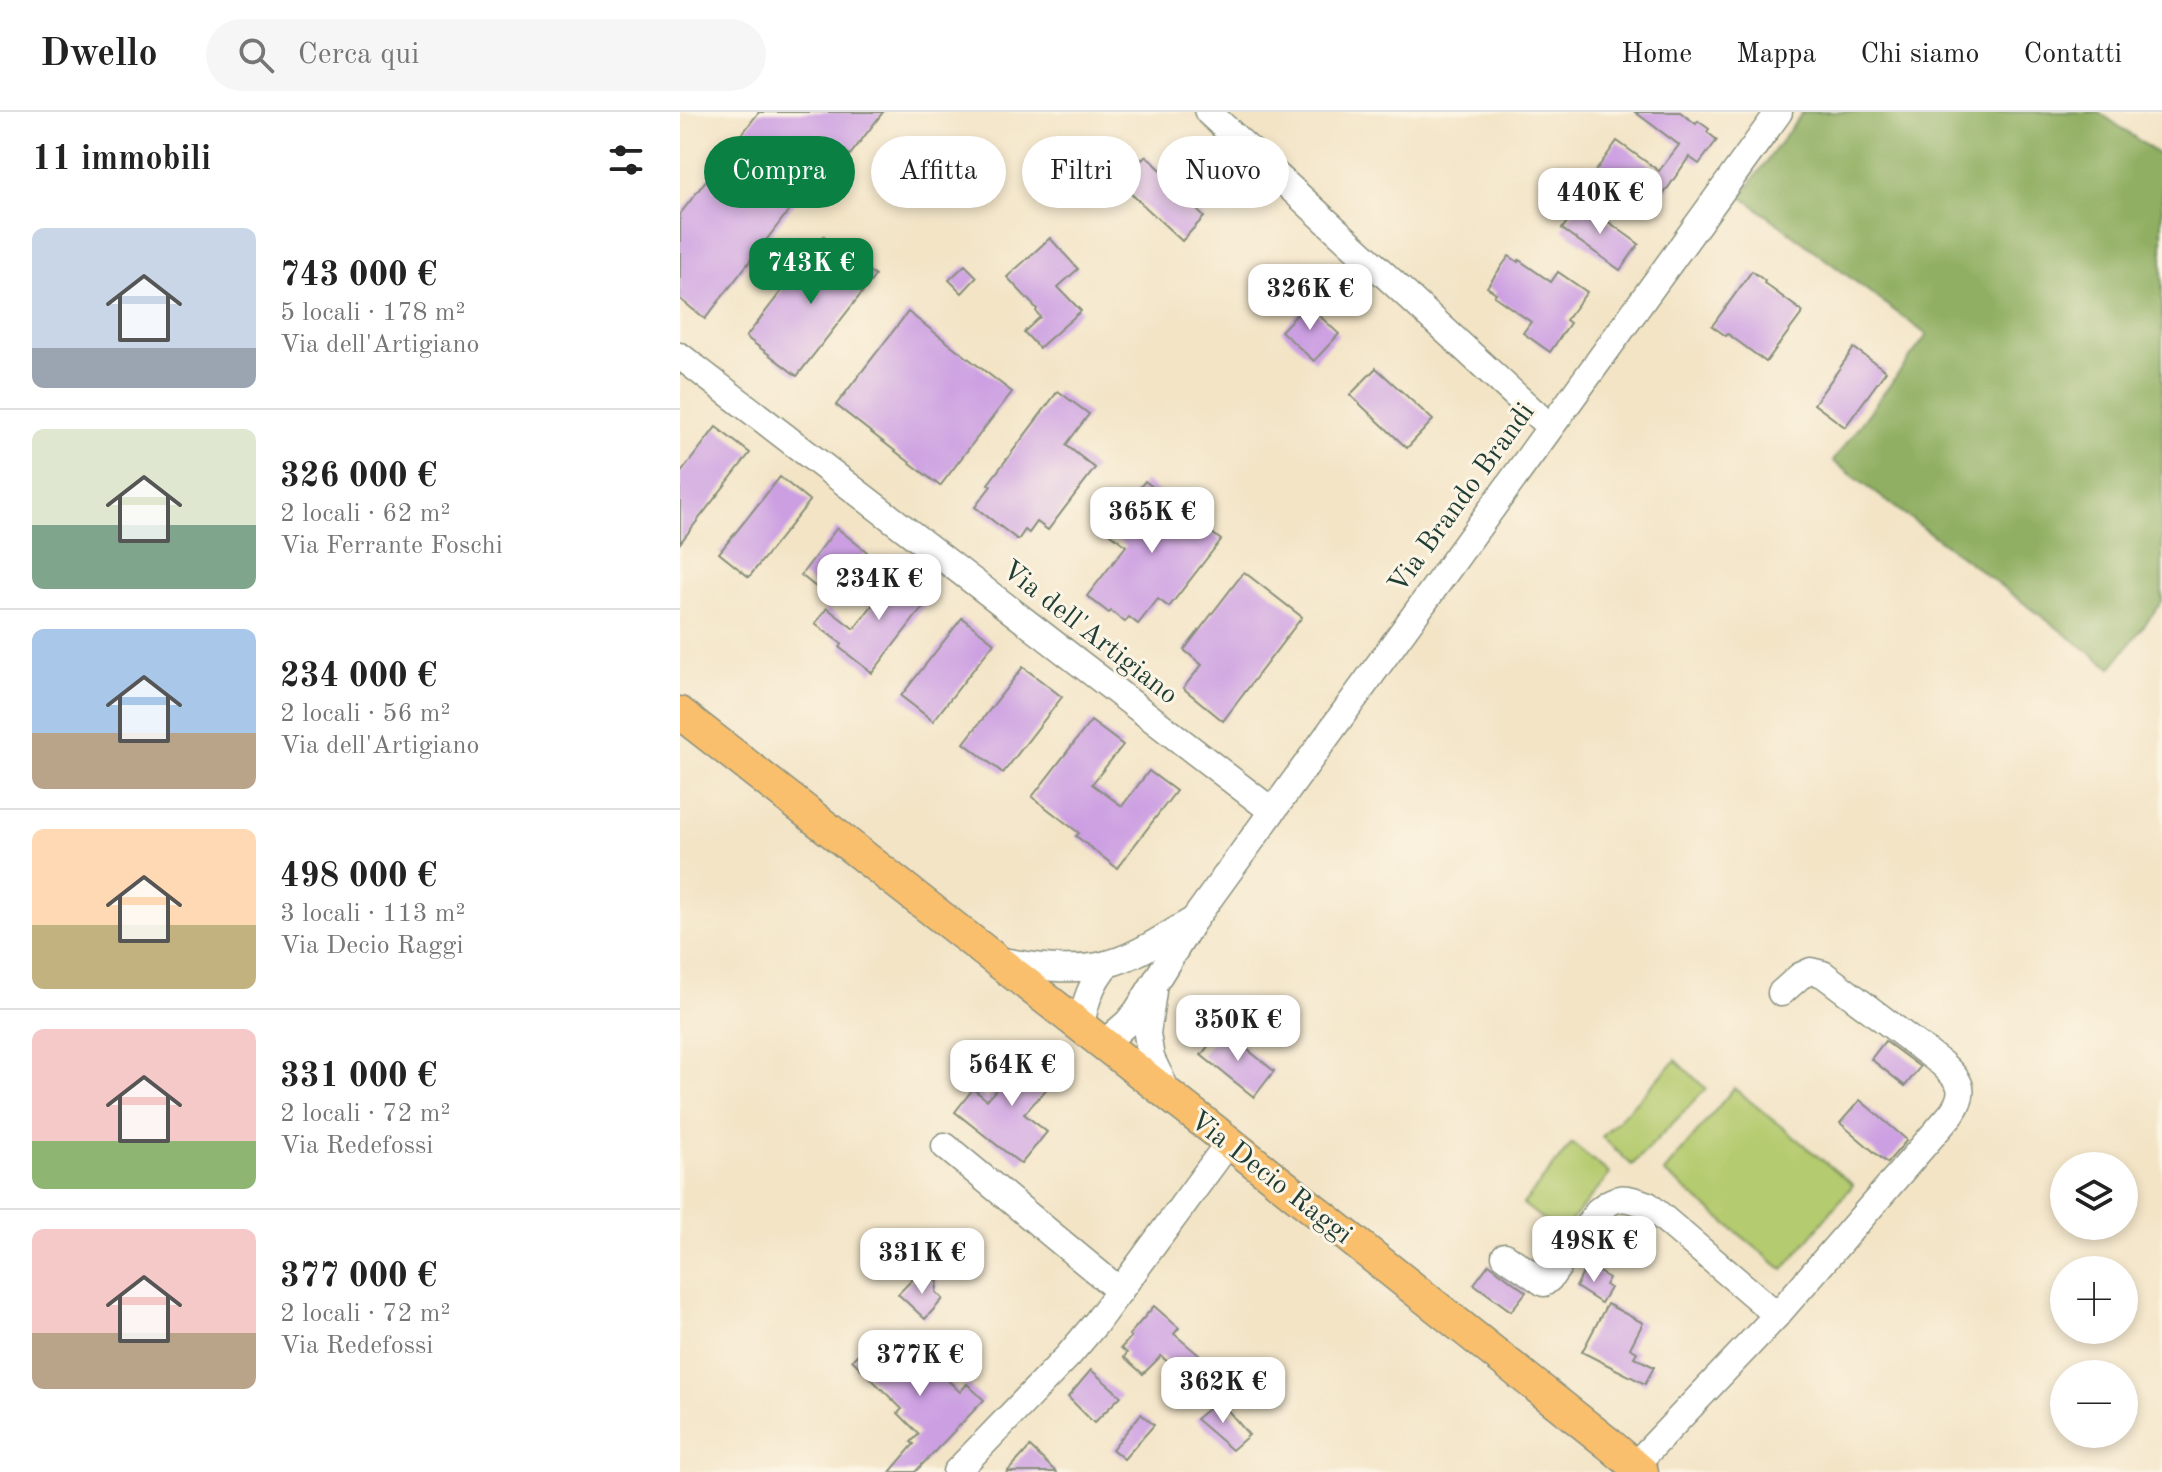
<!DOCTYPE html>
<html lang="it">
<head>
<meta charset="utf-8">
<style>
	:root { --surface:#fff; --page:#f6f6f6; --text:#222; --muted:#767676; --line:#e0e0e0; --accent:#0b8043 }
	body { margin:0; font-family:"Old Standard TT",serif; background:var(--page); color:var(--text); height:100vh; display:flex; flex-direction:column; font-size:30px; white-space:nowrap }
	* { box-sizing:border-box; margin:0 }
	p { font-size:26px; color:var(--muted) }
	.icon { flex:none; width:44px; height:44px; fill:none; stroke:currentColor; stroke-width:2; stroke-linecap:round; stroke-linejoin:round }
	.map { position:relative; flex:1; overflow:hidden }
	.drawer { display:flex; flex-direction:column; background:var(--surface); width:680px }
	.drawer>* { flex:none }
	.banner { position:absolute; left:24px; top:24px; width:760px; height:72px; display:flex; gap:16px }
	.tools { position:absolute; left:1370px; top:1040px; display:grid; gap:16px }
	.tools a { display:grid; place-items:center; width:88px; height:88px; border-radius:50%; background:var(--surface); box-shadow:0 4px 12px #0003; font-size:40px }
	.price { position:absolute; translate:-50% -68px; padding:0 18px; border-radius:16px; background:#fff; color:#222; font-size:26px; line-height:52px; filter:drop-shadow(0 2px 4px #0008) }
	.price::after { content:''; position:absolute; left:50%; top:48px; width:24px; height:18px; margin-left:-12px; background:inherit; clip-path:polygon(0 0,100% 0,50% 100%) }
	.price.current { background:var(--accent); color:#fff }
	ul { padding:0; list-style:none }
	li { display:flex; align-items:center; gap:24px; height:200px; padding:0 32px }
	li+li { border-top:2px solid var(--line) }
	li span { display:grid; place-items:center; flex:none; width:224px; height:160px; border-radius:12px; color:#555 }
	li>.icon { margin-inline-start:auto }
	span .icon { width:96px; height:96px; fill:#fffc; stroke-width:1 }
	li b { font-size:34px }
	h2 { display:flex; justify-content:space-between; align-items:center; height:96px; padding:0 32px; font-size:34px }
	.pill { padding:0 28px; border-radius:36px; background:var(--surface); box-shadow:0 4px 12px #0003; font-size:28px; line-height:72px }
	.pill.current { background:var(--accent); color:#fff }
	header { display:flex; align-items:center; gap:48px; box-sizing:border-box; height:112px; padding:0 40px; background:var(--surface); border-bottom:2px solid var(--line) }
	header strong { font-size:38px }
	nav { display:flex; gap:44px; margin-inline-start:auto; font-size:28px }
	.search { width:560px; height:72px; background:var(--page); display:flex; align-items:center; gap:20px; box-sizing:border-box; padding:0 28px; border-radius:44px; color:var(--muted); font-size:30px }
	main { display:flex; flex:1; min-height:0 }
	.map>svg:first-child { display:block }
</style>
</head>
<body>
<header>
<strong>Dwello</strong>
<div class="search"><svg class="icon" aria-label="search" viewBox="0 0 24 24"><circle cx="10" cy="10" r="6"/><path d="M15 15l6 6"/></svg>Cerca qui</div>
<nav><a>Home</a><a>Mappa</a><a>Chi siamo</a><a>Contatti</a></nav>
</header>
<main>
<section class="drawer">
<h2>11 immobili<svg class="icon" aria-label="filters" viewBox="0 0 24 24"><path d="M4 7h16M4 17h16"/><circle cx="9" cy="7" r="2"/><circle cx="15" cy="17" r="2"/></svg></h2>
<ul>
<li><span style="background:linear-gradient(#c9d6e8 75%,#9aa5b1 0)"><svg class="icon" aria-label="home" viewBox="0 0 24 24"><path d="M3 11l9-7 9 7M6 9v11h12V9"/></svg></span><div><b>743 000 €</b><p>5 locali · 178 m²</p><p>Via dell'Artigiano</p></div></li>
<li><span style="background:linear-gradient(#dfe7d0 60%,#7fa58c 0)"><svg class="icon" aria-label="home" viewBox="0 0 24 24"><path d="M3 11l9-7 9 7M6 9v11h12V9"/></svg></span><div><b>326 000 €</b><p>2 locali · 62 m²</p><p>Via Ferrante Foschi</p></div></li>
<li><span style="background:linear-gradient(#a9c7e8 65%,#b9a48a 0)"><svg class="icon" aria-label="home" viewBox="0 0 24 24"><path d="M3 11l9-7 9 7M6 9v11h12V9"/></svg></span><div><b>234 000 €</b><p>2 locali · 56 m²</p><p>Via dell'Artigiano</p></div></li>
<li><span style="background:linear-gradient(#ffd9b3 60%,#c2b280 0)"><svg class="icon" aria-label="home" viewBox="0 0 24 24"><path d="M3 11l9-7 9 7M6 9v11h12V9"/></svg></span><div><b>498 000 €</b><p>3 locali · 113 m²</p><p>Via Decio Raggi</p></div></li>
<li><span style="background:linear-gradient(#f6c9c9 70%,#8fb573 0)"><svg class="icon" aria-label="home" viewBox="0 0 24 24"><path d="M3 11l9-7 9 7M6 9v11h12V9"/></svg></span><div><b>331 000 €</b><p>2 locali · 72 m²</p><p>Via Redefossi</p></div></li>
<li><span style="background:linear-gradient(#f6c9c9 65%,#b9a48a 0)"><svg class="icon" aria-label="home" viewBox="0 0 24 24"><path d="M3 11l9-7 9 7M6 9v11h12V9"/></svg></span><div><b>377 000 €</b><p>2 locali · 72 m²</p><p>Via Redefossi</p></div></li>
</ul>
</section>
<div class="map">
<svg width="1482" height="1360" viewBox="0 0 1482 1360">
	<rect width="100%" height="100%" fill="#fcf5e5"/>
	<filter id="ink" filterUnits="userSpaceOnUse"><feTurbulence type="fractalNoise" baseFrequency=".0125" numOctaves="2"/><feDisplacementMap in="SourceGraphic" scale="16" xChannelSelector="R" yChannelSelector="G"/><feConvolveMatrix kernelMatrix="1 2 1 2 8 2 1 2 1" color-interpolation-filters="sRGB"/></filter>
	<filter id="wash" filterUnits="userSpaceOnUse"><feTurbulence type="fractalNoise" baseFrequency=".006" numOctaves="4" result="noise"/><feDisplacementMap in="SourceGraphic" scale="32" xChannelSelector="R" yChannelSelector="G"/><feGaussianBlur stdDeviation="1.8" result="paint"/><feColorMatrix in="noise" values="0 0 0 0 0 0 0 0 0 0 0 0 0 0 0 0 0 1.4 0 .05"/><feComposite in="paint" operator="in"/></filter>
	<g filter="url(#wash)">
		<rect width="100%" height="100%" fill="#f3e4c6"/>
		<g fill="#b5cb6f" stroke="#6a8452" stroke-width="2">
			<path d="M 996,948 L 1026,977 L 952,1053 L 922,1025 Z"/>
			<path d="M 1054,976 L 1173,1073 L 1103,1158 L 984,1060 Z"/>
			<path d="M 892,1031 L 930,1062 L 881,1121 L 843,1092 Z"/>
		</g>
		<path fill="#90af62" stroke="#58764b" stroke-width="2" d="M 1123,0 L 1419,0 L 1482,45 L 1482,490 L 1431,556 L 1153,349 L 1247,223 L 1061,84 Z"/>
		<g id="blocks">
			<g fill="#cc9fe2">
				<path d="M 79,0 L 203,0 L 170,43 L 159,34 L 25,207 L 0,187 L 0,102 Z"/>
				<path d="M 955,0 L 1000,0 L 1016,12 L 1018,9 L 1029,17 L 1027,20 L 1037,28 L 1019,52 L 1009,45 L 983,83 L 980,81 L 968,98 L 915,60 L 937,29 L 979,59 L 999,33 Z"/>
				<path d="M 453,40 L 462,48 L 466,44 L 518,92 L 515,96 L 524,105 L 502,129 L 431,63 Z"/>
				<path d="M 901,90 L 959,132 L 940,158 L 882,117 Z"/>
				<path d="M 144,124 L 195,164 L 117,264 L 66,225 Z"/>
				<path d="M 370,126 L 398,157 L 378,175 L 401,199 L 359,236 L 344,220 L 360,205 L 356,199 L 357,197 L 327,165 Z"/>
				<path d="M 829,144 L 838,150 L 839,148 L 871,170 L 878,160 L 907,180 L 886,208 L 890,211 L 870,240 L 843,221 L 851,210 L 814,184 L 816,181 L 807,175 Z"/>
				<path d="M 285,153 L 297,165 L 282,181 L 269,168 Z"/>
				<path d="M 1072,159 L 1085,169 L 1084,171 L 1123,200 L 1086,250 L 1048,222 L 1046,224 L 1032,214 Z"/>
				<path d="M 627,192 L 659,222 L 634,249 L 601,219 Z"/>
				<path d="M 228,200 L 332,280 L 260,374 L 156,293 Z"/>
				<path d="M 1174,236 L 1206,259 L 1165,315 L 1134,292 Z"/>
				<path d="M 696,256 L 753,308 L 727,336 L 670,283 Z"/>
				<path d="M 378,279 L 409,302 L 386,333 L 415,356 L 368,418 L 357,410 L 349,421 L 345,418 L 338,428 L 295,395 L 311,374 L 308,372 Z"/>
				<path d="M 36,315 L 70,341 L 0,431 L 0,362 Z"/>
				<path d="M 100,365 L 130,389 L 69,465 L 39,441 Z"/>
				<path d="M 465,369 L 541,428 L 489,495 L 478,487 L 458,512 L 449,505 L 445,510 L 431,499 L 429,501 L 407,484 L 446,434 L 426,418 Z"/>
				<path d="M 157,416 L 187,440 L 151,487 L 121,463 Z"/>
				<path d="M 220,457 L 253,482 L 192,561 L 160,536 L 162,532 L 135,512 L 147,496 L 174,517 Z"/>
				<path d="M 564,460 L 622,505 L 543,609 L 503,576 L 522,553 L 504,538 Z"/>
				<path d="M 282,506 L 314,531 L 253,609 L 221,584 Z"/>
				<path d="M 343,555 L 382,585 L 323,661 L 284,631 Z"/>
				<path d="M 411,609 L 443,633 L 412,672 L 442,694 L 469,659 L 496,679 L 437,756 L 396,724 L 399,721 L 352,685 Z"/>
				<path d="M 542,917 L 594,959 L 574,985 L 521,943 Z"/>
				<path d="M 1205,929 L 1240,955 L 1225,974 L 1191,947 Z"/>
				<path d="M 351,938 L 379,963 L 344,1002 L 367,1020 L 341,1052 L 275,1000 L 293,977 L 307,988 Z"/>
				<path d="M 1180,988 L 1227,1028 L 1207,1051 L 1160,1011 Z"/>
				<path d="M 809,1152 L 846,1180 L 831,1199 L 794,1172 Z"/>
				<path d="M 907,1153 L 929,1166 L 925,1173 L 930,1176 L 921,1191 L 896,1175 Z"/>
				<path d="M 237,1163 L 245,1170 L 258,1168 L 256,1180 L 263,1187 L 245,1207 L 218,1182 Z"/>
				<path d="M 927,1192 L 963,1211 L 950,1236 L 957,1240 L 954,1245 L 974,1255 L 965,1272 L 902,1240 Z"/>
				<path d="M 474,1194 L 499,1216 L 494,1222 L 526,1249 L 512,1265 L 503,1257 L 500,1261 L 481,1244 L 463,1262 L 444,1245 L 447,1241 L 441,1236 L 451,1225 L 449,1223 Z"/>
				<path d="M 248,1223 L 260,1235 L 247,1248 L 280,1280 L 287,1272 L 304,1288 L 235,1360 L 210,1360 L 234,1332 L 231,1330 L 239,1322 L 218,1301 L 222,1297 L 172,1248 L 191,1229 L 217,1255 Z"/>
				<path d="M 411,1258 L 441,1284 L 414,1311 L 388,1285 Z"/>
				<path d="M 539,1288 L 569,1323 L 552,1338 L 516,1307 Z"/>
				<path d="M 461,1302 L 474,1313 L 444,1347 L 432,1337 Z"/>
				<path d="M 350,1335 L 376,1360 L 327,1360 Z"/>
			</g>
		</g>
	</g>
	<g filter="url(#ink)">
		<use href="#blocks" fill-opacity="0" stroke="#89907d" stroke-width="2"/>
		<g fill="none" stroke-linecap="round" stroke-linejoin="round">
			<defs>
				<g id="minor">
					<path d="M 528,0 L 870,315"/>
					<path d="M 0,244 L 592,699"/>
					<path d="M 316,848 C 352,854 391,861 427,852 C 456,845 484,825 510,810"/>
					<path d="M 473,879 L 467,922 L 471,946 L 487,979"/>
					<path d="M 401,914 C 405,890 411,871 427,852"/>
					<path d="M 423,932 L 447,911 L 457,899 L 513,809 L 1099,0"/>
					<path d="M 265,1034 L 440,1179"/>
					<path d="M 825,1144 L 864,1171 L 870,1166 L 918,1099 C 937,1082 945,1085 968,1093 L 1097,1203 L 954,1354"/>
					<path d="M 1097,1203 L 1272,1001 C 1288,977 1280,969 1261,951 L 1143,862 L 1131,859 L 1120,864 L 1101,881"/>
					<path d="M 276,1360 L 388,1244 L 416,1211 L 549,1030"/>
				</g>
				<path id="major" d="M 0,601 L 549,1030 L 929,1332 L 962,1360"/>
			</defs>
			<use href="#minor" stroke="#89907d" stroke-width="29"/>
			<use href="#major" stroke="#89907d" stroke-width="35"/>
			<use href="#minor" stroke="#fff" stroke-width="26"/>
			<use href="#major" stroke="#f9bf6d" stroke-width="32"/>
		</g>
	</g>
	<g text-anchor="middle" stroke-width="6" stroke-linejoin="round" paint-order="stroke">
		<g font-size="28" fill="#1f3d34" stroke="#fcf5e5">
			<text transform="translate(780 385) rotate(-54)" y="10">Via Brando Brandi</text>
			<text transform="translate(411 519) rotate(38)" y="10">Via dell'Artigiano</text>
			<text transform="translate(592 1064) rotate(38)" y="10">Via Decio Raggi</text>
		</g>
	</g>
</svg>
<div class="tools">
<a><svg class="icon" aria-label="layers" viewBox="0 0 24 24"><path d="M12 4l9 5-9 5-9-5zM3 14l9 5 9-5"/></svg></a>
<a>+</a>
<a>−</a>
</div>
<b class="price" style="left:920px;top:124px">440K €</b>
<b class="price current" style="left:131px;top:194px">743K €</b>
<b class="price" style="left:630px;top:220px">326K €</b>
<b class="price" style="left:472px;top:443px">365K €</b>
<b class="price" style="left:199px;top:510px">234K €</b>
<b class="price" style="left:558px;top:951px">350K €</b>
<b class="price" style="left:332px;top:996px">564K €</b>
<b class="price" style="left:914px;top:1172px">498K €</b>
<b class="price" style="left:242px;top:1184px">331K €</b>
<b class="price" style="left:240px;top:1286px">377K €</b>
<b class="price" style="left:543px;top:1313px">362K €</b>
<div class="banner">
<a class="pill current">Compra</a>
<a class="pill">Affitta</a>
<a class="pill">Filtri</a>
<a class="pill">Nuovo</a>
</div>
</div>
</main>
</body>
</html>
